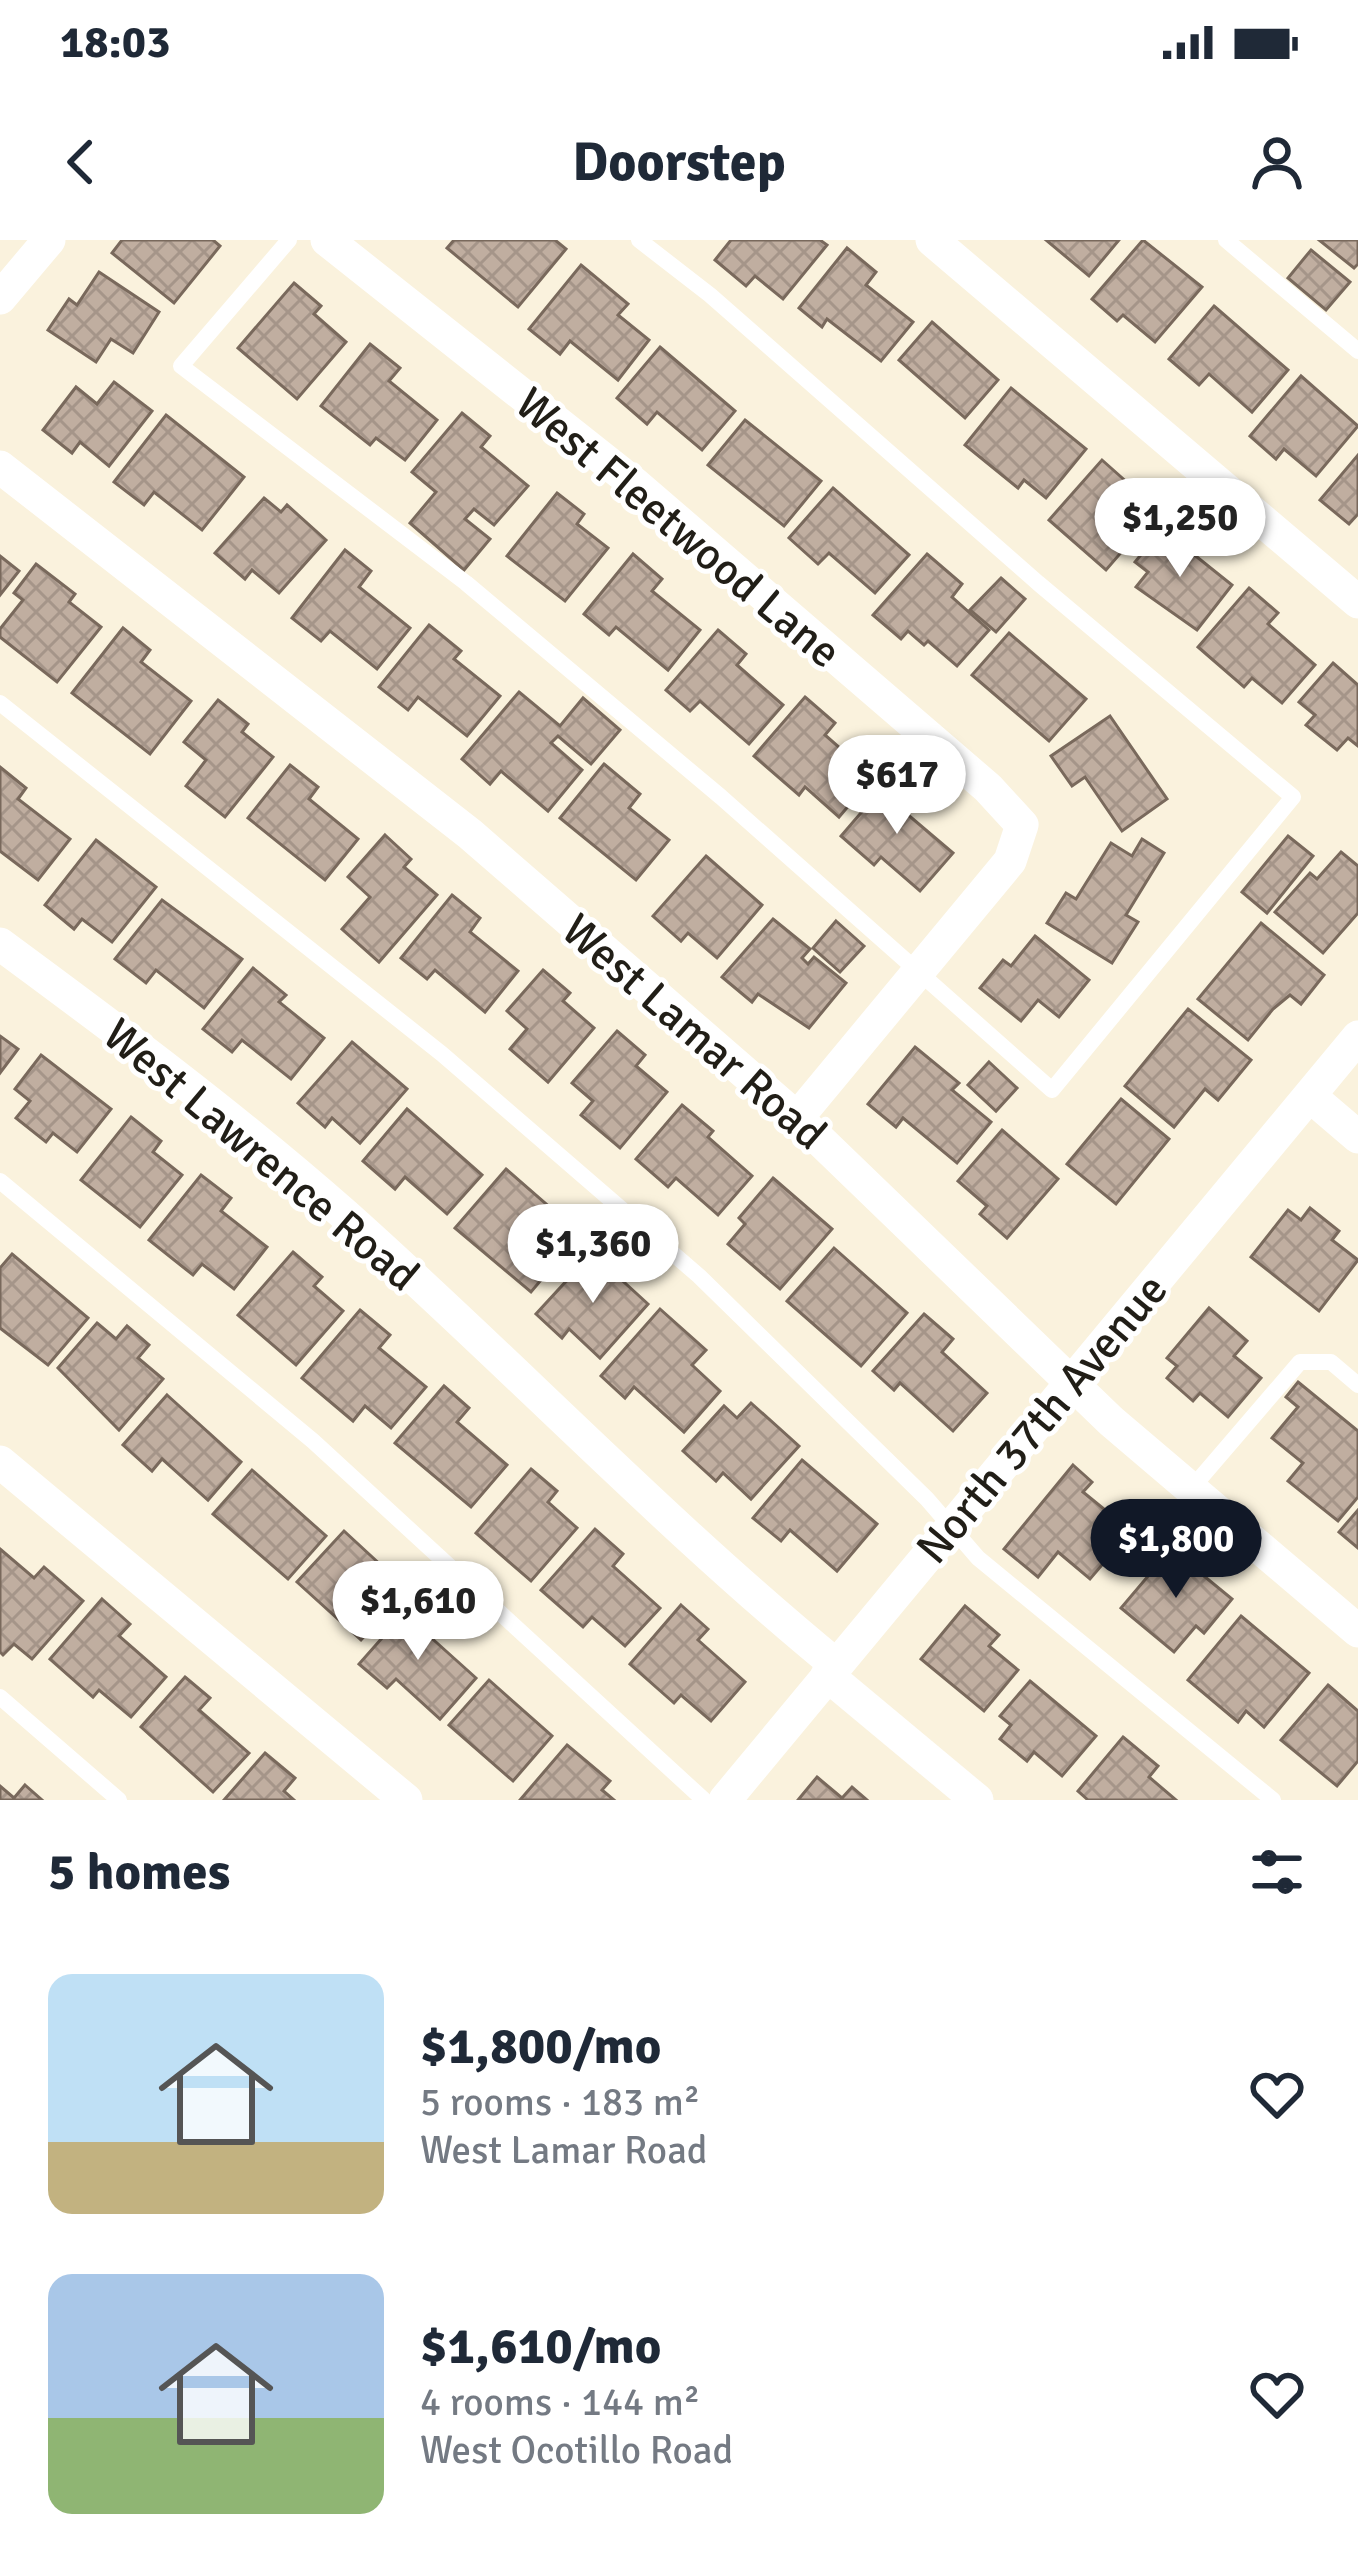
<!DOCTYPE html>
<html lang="en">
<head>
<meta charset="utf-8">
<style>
	:root { --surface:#fff; --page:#f6f6f7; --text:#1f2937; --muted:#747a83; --accent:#111827 }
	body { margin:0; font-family:Signika,sans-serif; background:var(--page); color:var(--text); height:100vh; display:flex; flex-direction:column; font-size:45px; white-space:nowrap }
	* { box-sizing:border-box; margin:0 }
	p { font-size:39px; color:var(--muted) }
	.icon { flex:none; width:66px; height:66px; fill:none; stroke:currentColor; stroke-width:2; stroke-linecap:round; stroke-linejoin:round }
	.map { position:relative; height:1560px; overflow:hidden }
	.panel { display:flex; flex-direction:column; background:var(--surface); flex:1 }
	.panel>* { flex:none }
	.price { position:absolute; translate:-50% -102px; padding:0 27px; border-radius:42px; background:#fff; color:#222; font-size:39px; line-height:78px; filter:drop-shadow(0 3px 6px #0008) }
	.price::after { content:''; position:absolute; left:50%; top:72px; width:36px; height:27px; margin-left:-18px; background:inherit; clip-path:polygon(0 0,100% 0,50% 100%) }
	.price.selected { background:var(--accent); color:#fff }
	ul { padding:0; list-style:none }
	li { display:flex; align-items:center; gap:36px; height:300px; padding:0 48px }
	li span { display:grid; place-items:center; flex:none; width:336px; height:240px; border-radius:24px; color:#555 }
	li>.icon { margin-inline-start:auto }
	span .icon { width:144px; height:144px; fill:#fffc; stroke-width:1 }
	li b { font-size:51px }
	h2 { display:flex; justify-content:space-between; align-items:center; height:144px; padding:0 48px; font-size:51px }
	.status { display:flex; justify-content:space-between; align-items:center; height:84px; padding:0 60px; background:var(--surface); direction:ltr }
	.status svg { height:33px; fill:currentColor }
	header { display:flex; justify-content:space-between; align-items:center; height:156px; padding:0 48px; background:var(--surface); font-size:54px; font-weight:700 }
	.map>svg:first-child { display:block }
</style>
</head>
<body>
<div class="status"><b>18:03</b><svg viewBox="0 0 49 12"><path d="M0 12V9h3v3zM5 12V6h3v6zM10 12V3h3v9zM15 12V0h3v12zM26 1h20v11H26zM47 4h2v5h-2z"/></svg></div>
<header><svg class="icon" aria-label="back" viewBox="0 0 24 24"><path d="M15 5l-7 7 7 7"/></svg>Doorstep<svg class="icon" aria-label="person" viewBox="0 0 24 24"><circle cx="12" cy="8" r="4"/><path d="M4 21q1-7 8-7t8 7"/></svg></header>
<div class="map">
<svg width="1358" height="1560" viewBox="0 0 1358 1560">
	<defs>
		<pattern id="building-cross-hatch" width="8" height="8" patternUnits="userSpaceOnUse" patternTransform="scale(3)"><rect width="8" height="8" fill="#c0aea0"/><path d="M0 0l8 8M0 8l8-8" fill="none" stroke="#a59589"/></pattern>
	</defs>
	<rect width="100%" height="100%" fill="#faf2dd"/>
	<g fill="url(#building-cross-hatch)" stroke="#79695c" stroke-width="3">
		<path d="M 122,0 L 213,0 L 220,6 L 174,63 L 112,13 Z"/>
		<path d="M 454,0 L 555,0 L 566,9 L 518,67 L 447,8 Z"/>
		<path d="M 731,0 L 820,0 L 827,5 L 783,59 L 755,36 L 746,46 L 715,20 Z"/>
		<path d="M 1046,0 L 1119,0 L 1089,36 Z"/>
		<path d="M 1143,0 L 1202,47 L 1155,102 L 1123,75 L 1117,81 L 1092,59 Z"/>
		<path d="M 1319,0 L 1358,0 L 1358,24 L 1354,28 Z"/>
		<path d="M 847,8 L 876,32 L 866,45 L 913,82 L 881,121 L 827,79 L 822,87 L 799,68 Z"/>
		<path d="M 1311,10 L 1350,42 L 1326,70 L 1288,38 Z"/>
		<path d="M 581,25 L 628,64 L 618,75 L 649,100 L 618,140 L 570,101 L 560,114 L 529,89 Z"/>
		<path d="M 99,32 L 159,72 L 133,113 L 111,99 L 96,122 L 48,90 L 69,59 L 77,65 Z"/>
		<path d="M 294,43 L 321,66 L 314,74 L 346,102 L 297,159 L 238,108 Z"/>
		<path d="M 1214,66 L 1288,130 L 1252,172 L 1209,134 L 1199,145 L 1169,119 Z"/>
		<path d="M 932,82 L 998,140 L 965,178 L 899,120 Z"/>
		<path d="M 370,104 L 400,128 L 389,141 L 437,180 L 405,220 L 376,198 L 370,205 L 321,166 Z"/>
		<path d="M 660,107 L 735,171 L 702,210 L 657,172 L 647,184 L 617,158 Z"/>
		<path d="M 1301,136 L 1358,186 L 1316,236 L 1284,209 L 1276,219 L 1250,196 Z"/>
		<path d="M 114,142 L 152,171 L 109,226 L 80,202 L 72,213 L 43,190 L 76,147 L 97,164 Z"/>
		<path d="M 1011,148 L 1086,209 L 1046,258 L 1024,240 L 1018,248 L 965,205 Z"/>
		<path d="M 462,173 L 490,196 L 481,207 L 528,246 L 494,285 L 474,269 L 465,279 L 490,299 L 464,330 L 410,283 L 436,252 L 412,232 Z"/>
		<path d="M 166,175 L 244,237 L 202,290 L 154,252 L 144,265 L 114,242 Z"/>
		<path d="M 745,180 L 821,241 L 784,286 L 708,225 Z"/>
		<path d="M 1358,215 L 1358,274 L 1349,284 L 1320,260 Z"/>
		<path d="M 1102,220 L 1129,244 L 1121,253 L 1150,279 L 1106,330 L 1049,280 Z"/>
		<path d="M 833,248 L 909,315 L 875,353 L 829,313 L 818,324 L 789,298 Z"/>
		<path d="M 557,253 L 584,274 L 577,284 L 608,308 L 565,361 L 507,316 Z"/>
		<path d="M 264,258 L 281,272 L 287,265 L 326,300 L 279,353 L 252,330 L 245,339 L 215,313 Z"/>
		<path d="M 1162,289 L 1232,345 L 1197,390 L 1136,347 L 1148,332 L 1135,322 Z"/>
		<path d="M 345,310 L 371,331 L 359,347 L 410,388 L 377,429 L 330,391 L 321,401 L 292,378 Z"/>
		<path d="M 633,314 L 662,339 L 652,351 L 700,390 L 668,430 L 616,387 L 609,395 L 584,374 Z"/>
		<path d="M 927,314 L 962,344 L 952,357 L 989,390 L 957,426 L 928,401 L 924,405 L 908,391 L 901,399 L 873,375 Z"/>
		<path d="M 0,316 L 19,331 L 0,355 Z"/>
		<path d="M 36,324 L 75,354 L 69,362 L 101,387 L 57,442 L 0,397 L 0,389 L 23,360 L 14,353 Z"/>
		<path d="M 1001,338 L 1025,359 L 996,392 L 970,370 Z"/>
		<path d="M 1249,348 L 1278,373 L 1268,384 L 1315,425 L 1282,463 L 1252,438 L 1244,447 L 1198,407 Z"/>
		<path d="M 429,385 L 461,411 L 454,419 L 500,456 L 467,496 L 418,457 L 408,470 L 379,447 Z"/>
		<path d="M 123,388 L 150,410 L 141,422 L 191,461 L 150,514 L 72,453 Z"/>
		<path d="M 718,390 L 746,414 L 737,425 L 783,465 L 749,504 L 700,461 L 690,471 L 666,450 Z"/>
		<path d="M 1009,393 L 1086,459 L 1049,501 L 972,435 Z"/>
		<path d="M 1333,423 L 1358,445 L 1358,506 L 1348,498 L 1337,510 L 1306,485 L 1315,475 L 1299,462 Z"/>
		<path d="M 519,452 L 560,486 L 583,458 L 620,490 L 591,524 L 558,496 L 551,503 L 582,530 L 548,571 L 501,531 L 490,544 L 462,519 Z"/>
		<path d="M 805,457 L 835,483 L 825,495 L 873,537 L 839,577 L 805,547 L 799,555 L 754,516 Z"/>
		<path d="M 218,460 L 248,484 L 242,492 L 273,517 L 225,577 L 186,546 L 206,520 L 184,502 Z"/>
		<path d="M 1110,476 L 1167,559 L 1122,591 L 1085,537 L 1072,546 L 1051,516 Z"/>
		<path d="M 604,524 L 640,554 L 629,568 L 669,600 L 636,640 L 560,578 Z"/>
		<path d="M 290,525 L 318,547 L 309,559 L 358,599 L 325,640 L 248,578 Z"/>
		<path d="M 0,527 L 26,548 L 18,559 L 70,599 L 38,640 L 0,611 Z"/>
		<path d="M 890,539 L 917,562 L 907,574 L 953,613 L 920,651 L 881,617 L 874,625 L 841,596 Z"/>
		<path d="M 385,595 L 411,619 L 404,627 L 437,655 L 379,722 L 342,689 L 370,657 L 348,637 Z"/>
		<path d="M 1288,596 L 1313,616 L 1267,673 L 1242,652 Z"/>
		<path d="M 1142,599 L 1164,613 L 1126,675 L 1138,682 L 1112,723 L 1047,683 L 1066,653 L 1076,659 L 1111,603 L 1132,616 Z"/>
		<path d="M 96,600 L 156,647 L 112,702 L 82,679 L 74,689 L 45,665 Z"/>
		<path d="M 1341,612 L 1358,626 L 1358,673 L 1323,713 L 1275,672 L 1310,633 L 1317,639 Z"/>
		<path d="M 706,616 L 762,665 L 717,718 L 688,693 L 681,701 L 653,676 Z"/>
		<path d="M 452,655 L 480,678 L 470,692 L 518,731 L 485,772 L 435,730 L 427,739 L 401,718 Z"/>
		<path d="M 162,660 L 242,719 L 204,768 L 156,730 L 146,743 L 115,719 Z"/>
		<path d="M 773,679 L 810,709 L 802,718 L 808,724 L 814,717 L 846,743 L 809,788 L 758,754 L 752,762 L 722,737 Z"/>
		<path d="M 836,681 L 864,706 L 840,732 L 813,708 Z"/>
		<path d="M 1261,683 L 1324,735 L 1301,764 L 1290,755 L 1273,769 L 1248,800 L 1198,759 Z"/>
		<path d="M 1035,696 L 1089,740 L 1059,777 L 1038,760 L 1021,781 L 980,748 L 1003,720 L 1011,726 Z"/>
		<path d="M 253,728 L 286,755 L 279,762 L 324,798 L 291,839 L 242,800 L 232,812 L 203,789 Z"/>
		<path d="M 543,730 L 570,753 L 563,761 L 594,788 L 548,842 L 510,809 L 527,789 L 507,771 Z"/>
		<path d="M 1188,769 L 1251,820 L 1218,860 L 1205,849 L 1174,887 L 1125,846 Z"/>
		<path d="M 617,791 L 645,815 L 636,826 L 667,852 L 620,908 L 581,875 L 593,861 L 572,843 Z"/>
		<path d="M 0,796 L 18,809 L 0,833 Z"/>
		<path d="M 352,802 L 407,849 L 360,903 L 332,878 L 325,887 L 298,863 Z"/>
		<path d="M 915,807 L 959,843 L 952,850 L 991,882 L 957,923 L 903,878 L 896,887 L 868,864 Z"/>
		<path d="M 41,815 L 111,869 L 77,912 L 53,893 L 46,902 L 16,878 L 30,861 L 15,849 Z"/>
		<path d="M 989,822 L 1017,848 L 996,871 L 968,845 Z"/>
		<path d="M 1121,859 L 1169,899 L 1116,964 L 1067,924 Z"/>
		<path d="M 682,865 L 713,891 L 708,897 L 752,936 L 718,975 L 676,938 L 668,947 L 636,919 Z"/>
		<path d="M 407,869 L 482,935 L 447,974 L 405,937 L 395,949 L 363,921 Z"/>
		<path d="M 131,877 L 161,901 L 153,912 L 182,935 L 140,987 L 81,940 Z"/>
		<path d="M 1002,890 L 1058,939 L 1007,998 L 980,974 L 987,966 L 958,941 Z"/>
		<path d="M 506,929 L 552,969 L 538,984 L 567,1009 L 531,1052 L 455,988 Z"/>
		<path d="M 201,935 L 231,958 L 221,971 L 267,1007 L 234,1049 L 202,1024 L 193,1035 L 149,1000 Z"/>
		<path d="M 773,938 L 832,989 L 780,1049 L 728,1004 L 745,984 L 739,978 Z"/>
		<path d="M 1310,968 L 1339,991 L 1332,1000 L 1358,1020 L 1319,1071 L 1251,1017 L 1288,970 L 1301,980 Z"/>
		<path d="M 834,1008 L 907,1073 L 861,1126 L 787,1061 Z"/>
		<path d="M 293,1012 L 322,1037 L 314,1046 L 343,1071 L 296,1125 L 238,1075 Z"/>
		<path d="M 592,1013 L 648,1064 L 600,1118 L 569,1089 L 562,1098 L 536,1074 Z"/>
		<path d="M 12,1014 L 88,1078 L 48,1125 L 0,1088 L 0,1028 Z"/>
		<path d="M 1209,1068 L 1247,1101 L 1234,1116 L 1261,1138 L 1228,1177 L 1200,1153 L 1193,1161 L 1167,1138 L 1177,1126 L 1167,1118 Z"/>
		<path d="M 660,1069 L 706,1110 L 692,1125 L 720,1151 L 684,1192 L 634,1147 L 625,1158 L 601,1136 Z"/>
		<path d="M 360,1070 L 390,1095 L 379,1108 L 426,1147 L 391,1188 L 365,1166 L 353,1181 L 302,1138 Z"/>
		<path d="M 924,1074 L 953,1099 L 942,1112 L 987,1153 L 953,1191 L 900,1143 L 894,1150 L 873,1131 Z"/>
		<path d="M 97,1083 L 116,1099 L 127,1086 L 149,1105 L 138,1118 L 163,1139 L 119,1190 L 58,1128 Z"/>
		<path d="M 1298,1142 L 1358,1191 L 1358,1257 L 1338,1281 L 1288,1241 L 1303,1223 L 1272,1198 L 1298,1167 L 1286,1157 Z"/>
		<path d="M 444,1146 L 469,1168 L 457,1182 L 507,1225 L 471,1267 L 395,1203 Z"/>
		<path d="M 167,1155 L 241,1222 L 208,1260 L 162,1219 L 152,1231 L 123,1205 Z"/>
		<path d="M 751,1163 L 799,1206 L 751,1259 L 723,1233 L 716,1241 L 683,1211 L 724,1166 L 737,1178 Z"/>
		<path d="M 802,1220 L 877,1284 L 837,1331 L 790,1290 L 781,1301 L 753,1278 Z"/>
		<path d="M 1073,1225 L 1092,1242 L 1083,1252 L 1131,1291 L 1090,1339 L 1058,1312 L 1038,1337 L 1004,1309 Z"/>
		<path d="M 531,1229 L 557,1251 L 548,1262 L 577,1288 L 531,1341 L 476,1293 Z"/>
		<path d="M 252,1230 L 326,1296 L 288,1339 L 213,1274 Z"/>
		<path d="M 1358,1270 L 1358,1308 L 1339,1292 Z"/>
		<path d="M 595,1289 L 623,1314 L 613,1326 L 660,1368 L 625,1406 L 592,1377 L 583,1387 L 541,1350 Z"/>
		<path d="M 344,1291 L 396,1339 L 410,1324 L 421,1334 L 361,1400 L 297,1342 Z"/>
		<path d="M 0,1309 L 34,1338 L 44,1327 L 83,1361 L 32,1419 L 14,1404 L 3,1415 L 0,1412 Z"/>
		<path d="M 1171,1309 L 1232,1359 L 1204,1393 L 1196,1386 L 1174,1412 L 1121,1368 Z"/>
		<path d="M 102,1359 L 130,1384 L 119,1396 L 166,1437 L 131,1477 L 99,1450 L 93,1457 L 50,1419 Z"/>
		<path d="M 414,1362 L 437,1383 L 427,1394 L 476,1438 L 440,1479 L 396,1439 L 387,1448 L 359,1424 Z"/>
		<path d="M 681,1365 L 708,1389 L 698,1400 L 745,1442 L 711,1481 L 681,1455 L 674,1463 L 630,1424 Z"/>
		<path d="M 965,1366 L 999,1395 L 989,1406 L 1018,1430 L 984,1471 L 921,1419 Z"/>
		<path d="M 1241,1376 L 1309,1433 L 1264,1487 L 1246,1471 L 1238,1482 L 1188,1440 Z"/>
		<path d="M 185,1437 L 210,1458 L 199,1470 L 249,1513 L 213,1552 L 141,1487 Z"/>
		<path d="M 489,1440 L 552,1496 L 513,1541 L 449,1485 Z"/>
		<path d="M 1030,1441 L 1096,1496 L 1062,1536 L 1034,1512 L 1027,1521 L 1000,1499 L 1011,1485 L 1000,1476 Z"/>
		<path d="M 1328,1445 L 1358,1471 L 1358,1521 L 1337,1546 L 1281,1500 Z"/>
		<path d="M 1123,1497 L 1158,1526 L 1149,1537 L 1176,1560 L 1088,1560 L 1078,1551 Z"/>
		<path d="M 567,1505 L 610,1541 L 602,1550 L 614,1560 L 520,1560 Z"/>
		<path d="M 265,1513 L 295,1538 L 284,1551 L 294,1560 L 224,1560 Z"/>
		<path d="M 817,1537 L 842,1558 L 852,1547 L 867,1560 L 798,1560 Z"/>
		<path d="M 25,1545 L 42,1560 L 0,1560 L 0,1546 L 14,1558 Z"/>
	</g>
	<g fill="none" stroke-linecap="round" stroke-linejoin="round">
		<g stroke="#fff" stroke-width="16">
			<path d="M 289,0 L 181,126 L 466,343 L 721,557 L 1052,850 L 1293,557 L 1038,343 L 710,55 L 639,0"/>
			<path d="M 1226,0 L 1358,111"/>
			<path d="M 0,463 L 442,814 L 699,1036 L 927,1259 L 978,1318 L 1273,1560"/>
			<path d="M 0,941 L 313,1201 L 704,1560"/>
			<path d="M 1191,1249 L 1300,1122 L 1331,1122 L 1358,1145"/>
			<path d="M 0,1457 L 119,1560"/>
		</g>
		<g stroke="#fff" stroke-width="33">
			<path d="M 327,0 L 636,245 L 988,548 L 1022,585 L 1010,621 L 797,878"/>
			<path d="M 932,0 L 1358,362"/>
			<path d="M 0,58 L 49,0"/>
			<path d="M 0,227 L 470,594 L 797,878 L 1111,1181 L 1358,1391"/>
			<path d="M 0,704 C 118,791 235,878 345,975 C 511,1123 664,1284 836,1425"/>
			<path d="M 1310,856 L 1358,897"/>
			<path d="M 0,1222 L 406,1560"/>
			<path d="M 827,1435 L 977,1560"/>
			<path d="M 725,1560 L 1358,797"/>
		</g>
	</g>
	<g text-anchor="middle" stroke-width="10" stroke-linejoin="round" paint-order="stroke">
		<g font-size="45" fill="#211e17" stroke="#fff">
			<text transform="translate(679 287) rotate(40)" y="16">West Fleetwood Lane</text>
			<text transform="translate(695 791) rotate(41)" y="16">West Lamar Road</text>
			<text transform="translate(262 914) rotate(40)" y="16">West Lawrence Road</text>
			<text transform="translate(1041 1178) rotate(-50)" y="16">North 37th Avenue</text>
		</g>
	</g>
</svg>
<b class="price" style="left:1180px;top:340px">$1,250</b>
<b class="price" style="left:897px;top:597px">$617</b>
<b class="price" style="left:593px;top:1066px">$1,360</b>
<b class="price selected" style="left:1176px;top:1361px">$1,800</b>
<b class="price" style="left:418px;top:1423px">$1,610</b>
</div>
<section class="panel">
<h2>5 homes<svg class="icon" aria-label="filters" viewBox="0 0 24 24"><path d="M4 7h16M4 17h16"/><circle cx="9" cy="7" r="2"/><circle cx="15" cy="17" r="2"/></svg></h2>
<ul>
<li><span style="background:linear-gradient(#bfe0f5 70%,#c2b280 0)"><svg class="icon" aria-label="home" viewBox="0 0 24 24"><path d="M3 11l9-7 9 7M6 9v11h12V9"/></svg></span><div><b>$1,800/mo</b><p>5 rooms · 183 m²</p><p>West Lamar Road</p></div><svg class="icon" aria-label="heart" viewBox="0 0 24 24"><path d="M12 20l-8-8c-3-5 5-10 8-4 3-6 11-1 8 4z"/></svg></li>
<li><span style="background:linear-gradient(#a9c7e8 60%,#8fb573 0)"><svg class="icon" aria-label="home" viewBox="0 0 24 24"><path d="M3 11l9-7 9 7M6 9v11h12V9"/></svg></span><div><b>$1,610/mo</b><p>4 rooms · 144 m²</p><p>West Ocotillo Road</p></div><svg class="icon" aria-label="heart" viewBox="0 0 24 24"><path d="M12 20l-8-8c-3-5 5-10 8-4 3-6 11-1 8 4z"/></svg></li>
</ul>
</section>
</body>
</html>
